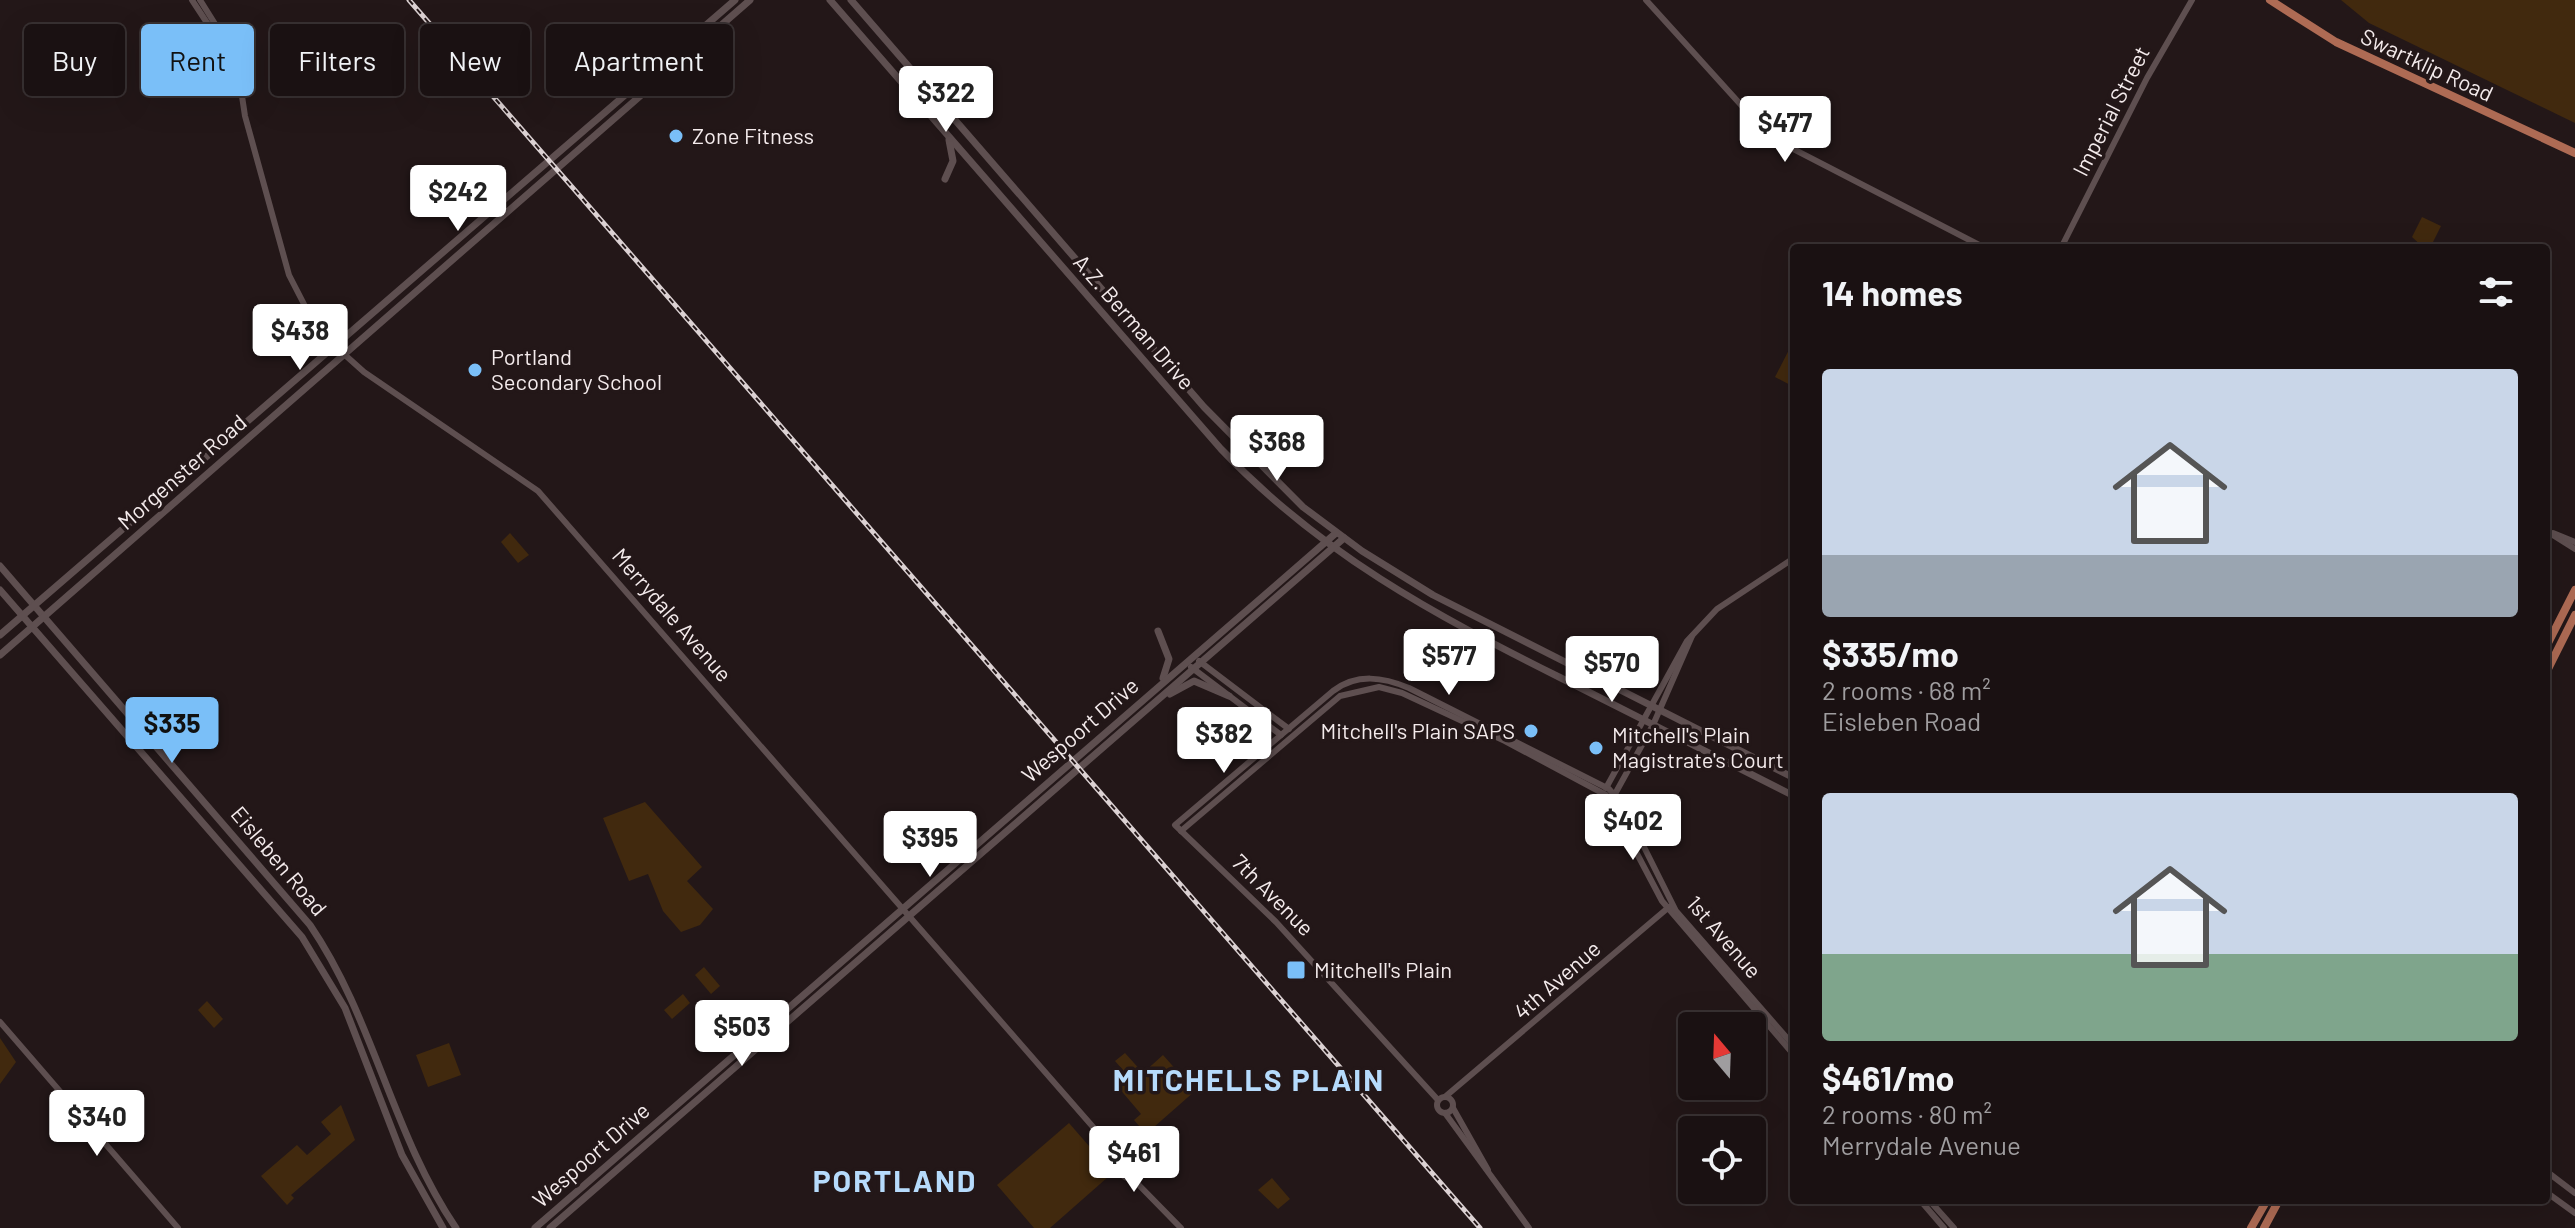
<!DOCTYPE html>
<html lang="en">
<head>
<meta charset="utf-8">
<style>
	:root { --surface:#1a1112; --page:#231a1b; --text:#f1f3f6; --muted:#9f9d9f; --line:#383132; --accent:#7abff8 }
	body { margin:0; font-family:Barlow,sans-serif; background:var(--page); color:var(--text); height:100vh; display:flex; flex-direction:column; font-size:30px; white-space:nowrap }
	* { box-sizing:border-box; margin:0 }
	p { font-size:26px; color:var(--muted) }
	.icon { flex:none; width:44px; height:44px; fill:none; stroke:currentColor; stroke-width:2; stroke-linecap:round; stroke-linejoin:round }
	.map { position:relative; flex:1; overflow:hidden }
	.drawer { position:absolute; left:1790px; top:244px; width:760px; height:960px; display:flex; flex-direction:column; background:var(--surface); border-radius:8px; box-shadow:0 8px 32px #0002,0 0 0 2px var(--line) }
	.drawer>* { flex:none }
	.hud { position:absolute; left:24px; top:24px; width:760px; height:72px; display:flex; gap:16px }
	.needle { width:52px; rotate:341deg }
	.buttons { position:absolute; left:1678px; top:1012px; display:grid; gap:16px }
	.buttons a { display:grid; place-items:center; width:88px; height:88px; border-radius:8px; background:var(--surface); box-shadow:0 8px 32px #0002,0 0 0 2px var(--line); font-size:40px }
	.price { position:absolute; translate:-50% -68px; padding:0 18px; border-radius:8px; background:#fff; color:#222; font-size:26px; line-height:52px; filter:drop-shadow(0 2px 4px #0008) }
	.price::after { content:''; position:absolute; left:50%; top:48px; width:24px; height:18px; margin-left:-12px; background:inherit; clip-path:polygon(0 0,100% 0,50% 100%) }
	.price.active { background:var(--accent); color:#111 }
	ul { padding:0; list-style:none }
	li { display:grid; align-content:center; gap:16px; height:424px; padding:0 32px }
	li span { display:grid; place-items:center; height:248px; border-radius:8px; color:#555 }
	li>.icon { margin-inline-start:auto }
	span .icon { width:144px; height:144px; fill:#fffc; stroke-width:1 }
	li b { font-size:34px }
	h2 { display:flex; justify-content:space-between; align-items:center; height:96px; padding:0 32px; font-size:34px }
	.tag { padding:0 28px; border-radius:8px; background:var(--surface); box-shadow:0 8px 32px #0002,0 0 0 2px var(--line); font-size:28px; line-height:72px }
	.tag.active { background:var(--accent); color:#111 }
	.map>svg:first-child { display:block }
</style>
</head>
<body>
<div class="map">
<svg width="2575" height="1228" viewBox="0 0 2575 1228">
	<rect width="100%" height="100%" fill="#231718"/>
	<g fill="#41290e">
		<path d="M 2341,0 L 2575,0 L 2575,123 L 2369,23 Z"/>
		<path d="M 2422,217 L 2441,226 L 2430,248 L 2424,248 L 2412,237 Z"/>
		<path d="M 1794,340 L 1794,387 L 1775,377 Z"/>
		<path d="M 510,533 L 529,555 L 518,563 L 501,542 Z"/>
		<path d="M 645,802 L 702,867 L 687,881 L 713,909 L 700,925 L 681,932 L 663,911 L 648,874 L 629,881 L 603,818 Z"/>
		<path d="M 704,967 L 720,986 L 711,994 L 695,975 Z"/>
		<path d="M 683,994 L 690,1003 L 672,1019 L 664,1010 Z"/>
		<path d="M 207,1001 L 223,1019 L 214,1028 L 198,1010 Z"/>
		<path d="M 0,1038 L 16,1062 L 0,1084 Z"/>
		<path d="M 449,1043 L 461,1075 L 428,1087 L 416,1055 Z"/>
		<path d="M 1125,1053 L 1143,1073 L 1163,1055 L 1195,1091 L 1146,1134 L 1134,1120 L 1141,1114 L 1118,1087 L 1129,1077 L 1115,1061 Z"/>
		<path d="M 341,1105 L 355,1140 L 291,1195 L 294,1198 L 287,1205 L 261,1176 L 297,1145 L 307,1155 L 331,1134 L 321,1122 Z"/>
		<path d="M 1069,1123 L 1109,1169 L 1108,1177 L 1050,1228 L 1034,1228 L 997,1185 Z"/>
		<path d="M 1272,1178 L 1290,1199 L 1278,1209 L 1258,1190 Z"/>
	</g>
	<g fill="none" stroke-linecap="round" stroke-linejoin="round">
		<g stroke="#5e4f50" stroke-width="6">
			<path d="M 192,0 L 217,38 L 227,72"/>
			<path d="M 200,0 L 222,35 L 235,69"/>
			<path d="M 1646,0 L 1770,137 L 1985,248"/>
			<circle cx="233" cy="77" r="8"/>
			<path d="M 240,83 L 245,116 L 289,275 L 307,310 L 335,346 L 364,372 L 538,491 L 1114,1151 L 1130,1159"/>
			<path d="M 2061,248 L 2147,78 L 2192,0"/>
			<path d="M 2548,532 L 2575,549"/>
			<path d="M 2553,533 L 2575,542"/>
			<path d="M 1199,661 L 1289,729"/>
			<path d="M 1191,667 L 1281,735"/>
			<path d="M 1606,788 L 1687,641 L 1717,609 L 1794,558"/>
			<path d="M 1615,794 L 1653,725 L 1692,636"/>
			<path d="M 1181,831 L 1340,696 L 1379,687 L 1402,693 L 1505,741 L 1606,795 L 1662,901 L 1794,1055"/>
			<path d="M 0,1022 L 178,1228"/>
			<path d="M 1446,1096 L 1669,907"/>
			<circle cx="1445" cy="1105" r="8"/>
			<path d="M 1438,1100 L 1276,922 L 1175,825 L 1333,691 C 1357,673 1383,677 1409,688 L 1609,789 L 1623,805 L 1676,911 L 1794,1046"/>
			<path d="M 1453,1108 L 1488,1170"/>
			<path d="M 1445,1113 L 1529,1228"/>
			<circle cx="1129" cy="1169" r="9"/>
			<path d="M 2546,1171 L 2575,1193"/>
			<path d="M 1132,1178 L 1181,1228"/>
			<path d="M 2546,1192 L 2575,1213"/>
			<path d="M 1920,1200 L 1944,1228"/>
			<path d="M 1929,1200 L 1954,1228"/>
		</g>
		<g stroke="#5e4f50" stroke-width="7">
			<path d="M 830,0 L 1221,449 C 1321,554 1433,614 1561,678 C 1639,718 1716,756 1794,796"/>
			<path d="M 851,0 L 1204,407 L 1303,507 L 1362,551 L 1433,595 L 1794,778"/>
			<path d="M 945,179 L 953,161 L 949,140"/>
			<path d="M 0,566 L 310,925 C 374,1019 392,1134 456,1228"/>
			<path d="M 0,590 L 302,937 L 345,1008 L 402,1155 L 443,1228"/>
			<path d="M 1158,631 L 1169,659 L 1163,678"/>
			<path d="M 0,635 L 735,0"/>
			<path d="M 0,655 L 750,0"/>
			<path d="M 1170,694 L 1194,681 L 1229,696"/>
			<path d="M 535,1228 L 1336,533"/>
			<path d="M 550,1228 L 1344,538"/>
		</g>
		<g stroke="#ae6b54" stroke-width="8">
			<path d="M 2270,0 L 2336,42 L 2575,153"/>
			<path d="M 2546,647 L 2575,590"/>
			<path d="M 2546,673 L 2575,615"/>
			<path d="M 2251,1228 L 2267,1200"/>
			<path d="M 2264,1228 L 2279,1200"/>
		</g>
		<defs>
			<path id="rail" d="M 409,0 L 1480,1228"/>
		</defs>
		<use href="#rail" stroke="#dbd1d2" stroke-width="5"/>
		<use href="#rail" stroke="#231718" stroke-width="2" stroke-dasharray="6" stroke-linecap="butt"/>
	</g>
	<g fill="#7abff8" stroke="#231718" stroke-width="3">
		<circle cx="676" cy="136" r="8"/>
		<circle cx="475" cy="370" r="8"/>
		<circle cx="1531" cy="731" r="8"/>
		<circle cx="1596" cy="748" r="8"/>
		<rect x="1286" y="960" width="20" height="20" rx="4"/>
	</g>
	<g text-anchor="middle" stroke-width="7" stroke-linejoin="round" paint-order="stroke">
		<g font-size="22" fill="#f4ebec" stroke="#231718">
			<text transform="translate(2427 65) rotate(25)" y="8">Swartklip Road</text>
			<text transform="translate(2111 111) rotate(-63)" y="8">Imperial Street</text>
			<text transform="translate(1134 322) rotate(49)" y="8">A.Z. Berman Drive</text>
			<text transform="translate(182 472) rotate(-41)" y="8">Morgenster Road</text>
			<text transform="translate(672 615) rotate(49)" y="8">Merrydale Avenue</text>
			<text transform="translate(1080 730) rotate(-41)" y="8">Wespoort Drive</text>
			<text transform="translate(279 861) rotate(50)" y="8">Eisleben Road</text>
			<text transform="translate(1273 895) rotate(45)" y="8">7th Avenue</text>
			<text transform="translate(1724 937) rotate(49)" y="8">1st Avenue</text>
			<text transform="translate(1557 980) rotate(-41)" y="8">4th Avenue</text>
			<text transform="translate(591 1155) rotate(-41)" y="8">Wespoort Drive</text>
		</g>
		<g font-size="22" fill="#f4ebec" stroke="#231718" text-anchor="start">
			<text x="692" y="144">Zone Fitness</text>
			<text x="491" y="365">Portland<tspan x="491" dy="25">Secondary School</tspan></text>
			<text x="1515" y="739" text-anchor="end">Mitchell's Plain SAPS</text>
			<text x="1612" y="743">Mitchell's Plain<tspan x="1612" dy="25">Magistrate's Court</tspan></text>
			<text x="1314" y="978">Mitchell's Plain</text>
		</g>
		<g font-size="30" font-weight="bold" letter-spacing="2" fill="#b6dbfc" stroke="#231718">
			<text x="1249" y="1091">MITCHELLS PLAIN</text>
			<text x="895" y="1192">PORTLAND</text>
		</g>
	</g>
</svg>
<div class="buttons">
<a><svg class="needle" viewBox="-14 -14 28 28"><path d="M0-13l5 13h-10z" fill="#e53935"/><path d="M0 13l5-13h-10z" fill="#9f9d9f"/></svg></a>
<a><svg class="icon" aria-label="locate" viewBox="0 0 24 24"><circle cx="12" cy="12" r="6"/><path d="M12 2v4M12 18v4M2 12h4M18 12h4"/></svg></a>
</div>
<b class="price" style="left:946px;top:134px">$322</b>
<b class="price" style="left:1785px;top:164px">$477</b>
<b class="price" style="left:458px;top:233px">$242</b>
<b class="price" style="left:300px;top:372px">$438</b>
<b class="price" style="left:1277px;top:483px">$368</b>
<b class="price" style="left:1449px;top:697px">$577</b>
<b class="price" style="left:1612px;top:704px">$570</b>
<b class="price active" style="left:172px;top:765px">$335</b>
<b class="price" style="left:1224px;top:775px">$382</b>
<b class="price" style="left:1633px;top:862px">$402</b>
<b class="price" style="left:930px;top:879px">$395</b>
<b class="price" style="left:742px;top:1068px">$503</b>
<b class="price" style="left:97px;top:1158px">$340</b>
<b class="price" style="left:1134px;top:1194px">$461</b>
<div class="hud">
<a class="tag">Buy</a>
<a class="tag active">Rent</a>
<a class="tag">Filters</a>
<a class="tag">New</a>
<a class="tag">Apartment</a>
</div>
<section class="drawer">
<h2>14 homes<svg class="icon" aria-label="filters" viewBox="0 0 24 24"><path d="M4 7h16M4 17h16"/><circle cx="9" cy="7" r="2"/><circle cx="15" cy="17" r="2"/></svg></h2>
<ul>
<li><span style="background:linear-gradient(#c9d6e8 75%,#9aa5b1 0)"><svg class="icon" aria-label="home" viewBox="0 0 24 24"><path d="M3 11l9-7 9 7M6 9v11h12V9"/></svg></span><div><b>$335/mo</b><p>2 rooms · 68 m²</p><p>Eisleben Road</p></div></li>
<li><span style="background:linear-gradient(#c9d6e8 65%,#7fa58c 0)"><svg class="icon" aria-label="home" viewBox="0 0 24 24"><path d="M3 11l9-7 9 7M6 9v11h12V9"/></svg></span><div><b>$461/mo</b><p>2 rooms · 80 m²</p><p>Merrydale Avenue</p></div></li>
</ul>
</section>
</div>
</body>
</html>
